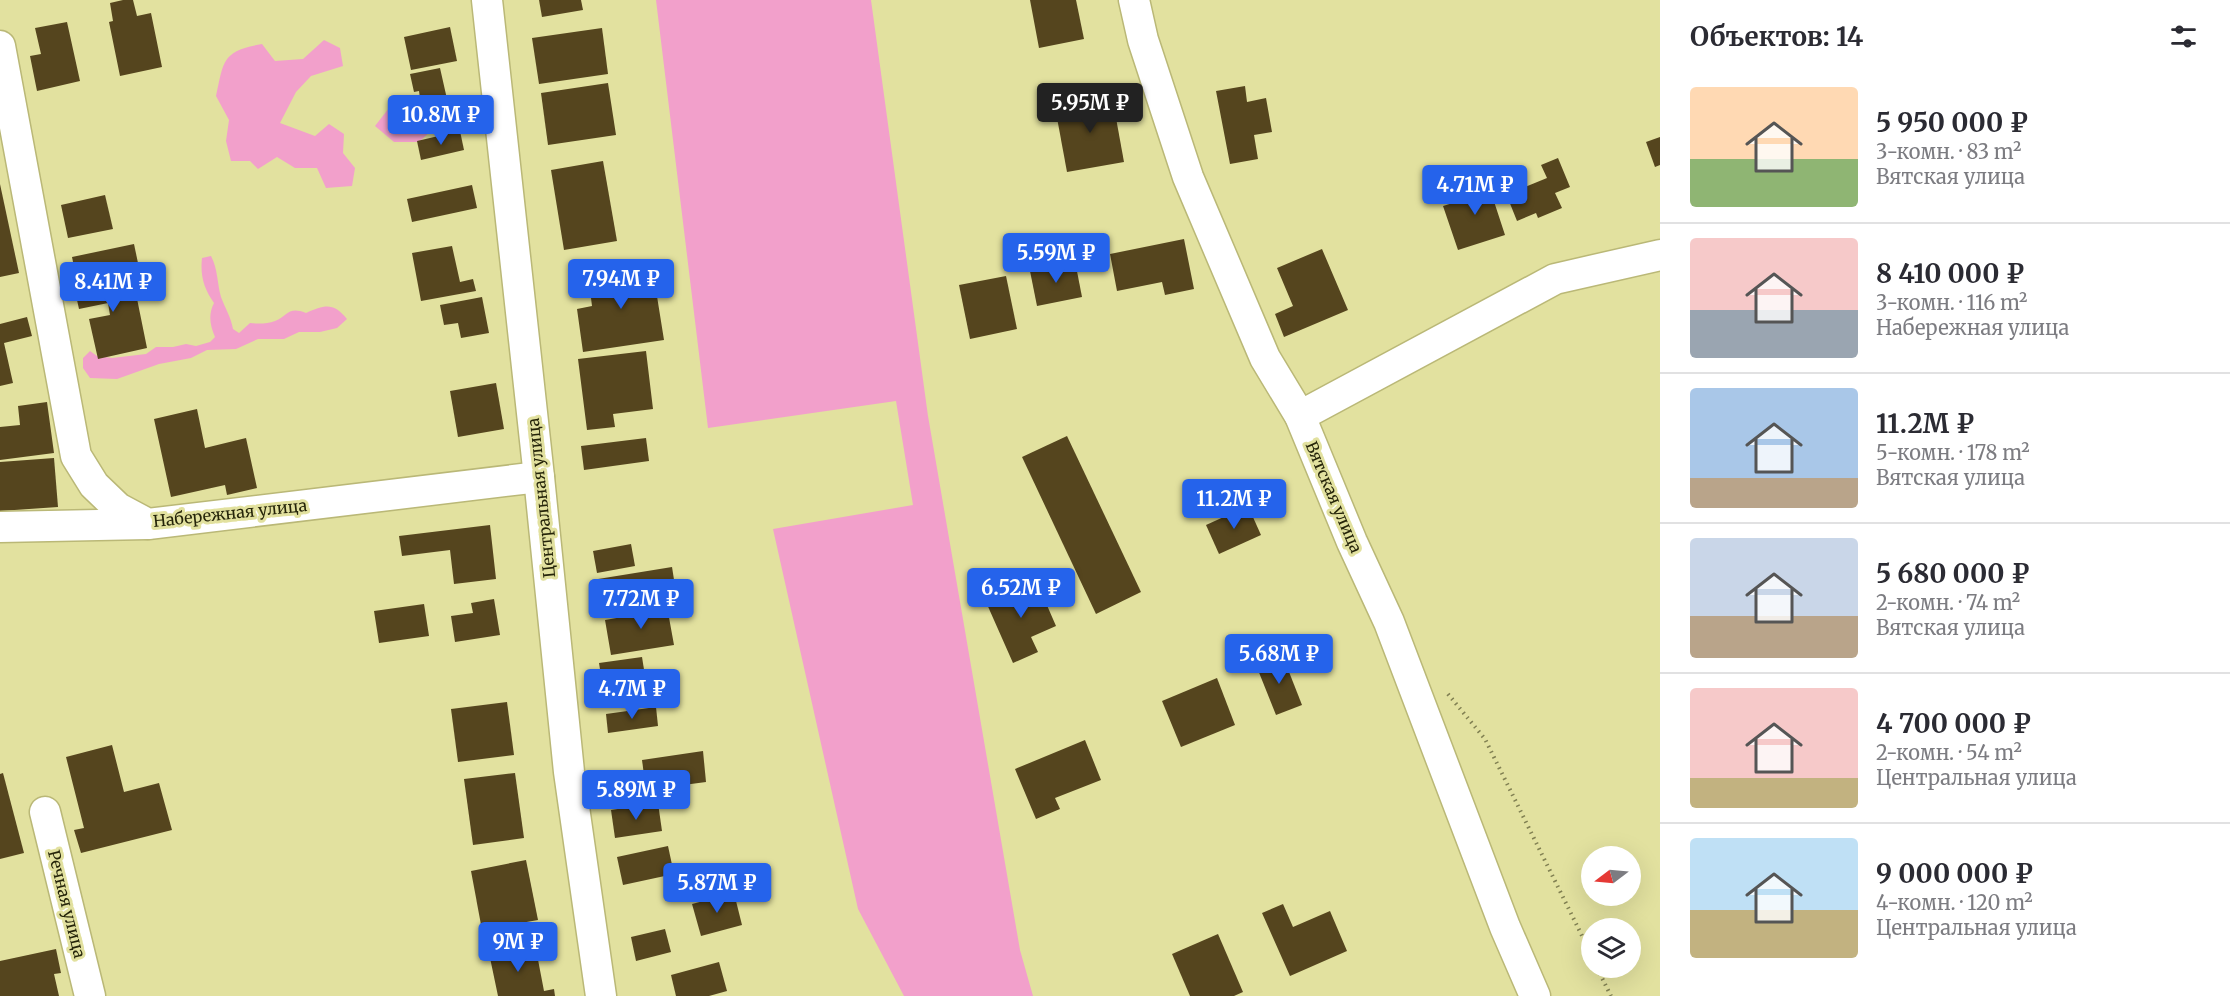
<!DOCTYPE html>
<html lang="ru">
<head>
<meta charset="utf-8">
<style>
	:root { --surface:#fff; --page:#f2f2f3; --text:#2b2b33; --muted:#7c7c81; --line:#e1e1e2; --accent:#2563eb }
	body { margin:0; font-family:Merriweather,serif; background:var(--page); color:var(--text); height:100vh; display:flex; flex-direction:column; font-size:22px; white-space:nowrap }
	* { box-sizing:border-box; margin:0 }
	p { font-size:20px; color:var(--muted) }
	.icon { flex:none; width:33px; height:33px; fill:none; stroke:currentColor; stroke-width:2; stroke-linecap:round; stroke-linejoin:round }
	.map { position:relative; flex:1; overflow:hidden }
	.sheet { display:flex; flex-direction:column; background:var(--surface); width:570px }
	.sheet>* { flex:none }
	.needle { width:39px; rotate:254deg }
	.fabs { position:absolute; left:1581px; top:846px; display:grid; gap:12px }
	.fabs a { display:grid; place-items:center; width:60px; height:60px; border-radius:50%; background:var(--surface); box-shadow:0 6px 24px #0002; font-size:30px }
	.price { position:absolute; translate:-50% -51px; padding:0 14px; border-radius:6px; background:var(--accent); color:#fff; font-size:20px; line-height:39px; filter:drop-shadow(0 2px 3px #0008) }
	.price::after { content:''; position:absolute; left:50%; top:36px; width:18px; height:14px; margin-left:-9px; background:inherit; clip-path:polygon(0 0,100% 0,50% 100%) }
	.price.active { background:#222; color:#fff }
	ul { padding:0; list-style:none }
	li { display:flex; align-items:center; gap:18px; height:150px; padding:0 30px }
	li+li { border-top:2px solid var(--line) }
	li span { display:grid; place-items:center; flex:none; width:168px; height:120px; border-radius:6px; color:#555 }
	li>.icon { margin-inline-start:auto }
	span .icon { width:72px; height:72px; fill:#fffc; stroke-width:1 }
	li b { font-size:26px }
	h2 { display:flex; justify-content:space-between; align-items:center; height:72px; padding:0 30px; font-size:26px }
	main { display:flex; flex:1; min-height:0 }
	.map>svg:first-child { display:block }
</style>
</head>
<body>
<main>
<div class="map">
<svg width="1660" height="996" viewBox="0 0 1660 996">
	<rect width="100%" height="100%" fill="#e2e19f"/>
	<g fill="#f2a0cb">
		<path d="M 656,0 L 871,0 L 928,416 L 1020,950 L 1033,996 L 904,996 L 858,909 L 773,529 L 913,505 L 896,401 L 708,428 Z"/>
		<path d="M 324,40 L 340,48 L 343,66 L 311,76 L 296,92 L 280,123 L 315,136 L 329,124 L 344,134 L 343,153 L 355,168 L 352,186 L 326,188 L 317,168 L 295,168 L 277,157 L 258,169 L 250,161 L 231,161 L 226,141 L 229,120 L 216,96 C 224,60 222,51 262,44 L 275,61 L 303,59 Z"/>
		<path d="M 435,94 L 462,104 L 465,122 L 448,133 L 433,129 L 419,142 L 394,142 L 375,126 L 396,99 L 413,102 Z"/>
		<path d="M 211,256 C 218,269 217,283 221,297 C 225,308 231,317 233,329 L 239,333 L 250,323 C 258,324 267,324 275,321 C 288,316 288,306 306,313 C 325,305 333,302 347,319 L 337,328 L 320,332 L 299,332 L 284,339 L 258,339 L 236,349 L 207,350 L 191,358 L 159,364 L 117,379 L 90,378 L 83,368 L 83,358 L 90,351 L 97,356 L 112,358 L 146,354 L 156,347 L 173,347 L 186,344 L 196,346 L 210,342 L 215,337 C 210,325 208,315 214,303 C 204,289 200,276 202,258 Z"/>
	</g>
	<g fill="#55451e">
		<path d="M 123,0 L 133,0 L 137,16 L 151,13 L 162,67 L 120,76 L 109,22 L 113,21 L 110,3 Z"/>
		<path d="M 539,0 L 581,0 L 583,10 L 542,17 Z"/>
		<path d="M 1030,0 L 1076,0 L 1084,39 L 1039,48 Z"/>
		<path d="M 67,22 L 80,81 L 37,91 L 30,56 L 41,54 L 35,28 Z"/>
		<path d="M 450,27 L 457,61 L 411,70 L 404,37 Z"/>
		<path d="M 602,28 L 608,74 L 539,84 L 532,38 Z"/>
		<path d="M 440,68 L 447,99 L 421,105 L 419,91 L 414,92 L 410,74 Z"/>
		<path d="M 608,83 L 616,135 L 548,145 L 541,93 Z"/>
		<path d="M 1245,86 L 1247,102 L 1266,98 L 1272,132 L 1254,135 L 1258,159 L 1230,164 L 1216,91 Z"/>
		<path d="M 1112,96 L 1124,162 L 1067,172 L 1055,107 Z"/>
		<path d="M 460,131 L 464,150 L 421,160 L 417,141 Z"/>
		<path d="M 1660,137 L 1660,165 L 1655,167 L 1646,142 Z"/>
		<path d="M 1558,158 L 1570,187 L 1555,193 L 1562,208 L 1538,218 L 1536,213 L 1517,221 L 1501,181 L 1519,173 L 1525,187 L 1547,178 L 1541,165 Z"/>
		<path d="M 603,161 L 617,241 L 564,250 L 551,170 Z"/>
		<path d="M 1486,177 L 1505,235 L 1458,250 L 1443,206 L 1469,198 L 1464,184 Z"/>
		<path d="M 0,184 L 19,273 L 0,277 Z"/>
		<path d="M 472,185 L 477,208 L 412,222 L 407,199 Z"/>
		<path d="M 105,195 L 113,229 L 68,238 L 61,205 Z"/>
		<path d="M 1184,239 L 1194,289 L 1165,295 L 1162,282 L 1117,291 L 1110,254 Z"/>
		<path d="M 134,244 L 138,263 L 76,276 L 72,257 Z"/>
		<path d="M 452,246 L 460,282 L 473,279 L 476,291 L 421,301 L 412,253 Z"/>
		<path d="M 1322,249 L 1348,310 L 1284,337 L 1275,314 L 1293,306 L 1277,268 Z"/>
		<path d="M 1075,261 L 1082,297 L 1037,306 L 1030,271 Z"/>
		<path d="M 652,265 L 664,340 L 583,352 L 577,309 L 592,306 L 588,274 Z"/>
		<path d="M 131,269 L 147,348 L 98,359 L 89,319 L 110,315 L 108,303 L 79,309 L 73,282 Z"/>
		<path d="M 1006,276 L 1017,329 L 970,339 L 959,285 Z"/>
		<path d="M 482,297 L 489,333 L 461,338 L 458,323 L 444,325 L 440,305 Z"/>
		<path d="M 27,317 L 32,336 L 4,343 L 13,383 L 0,386 L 0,324 Z"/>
		<path d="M 646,351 L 653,409 L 613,414 L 615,427 L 587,430 L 578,359 Z"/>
		<path d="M 496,383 L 504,429 L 458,437 L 450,391 Z"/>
		<path d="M 47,402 L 54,453 L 0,460 L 0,427 L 20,425 L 18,406 Z"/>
		<path d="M 197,409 L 205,448 L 246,438 L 257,488 L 227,495 L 225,485 L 171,497 L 154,419 Z"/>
		<path d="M 1067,436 L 1141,592 L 1096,614 L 1022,457 Z"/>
		<path d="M 646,438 L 649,461 L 584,470 L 581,446 Z"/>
		<path d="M 54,458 L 58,507 L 0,511 L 0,462 Z"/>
		<path d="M 1248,506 L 1261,535 L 1219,554 L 1206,525 Z"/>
		<path d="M 490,525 L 496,579 L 454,584 L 450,550 L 402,556 L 399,536 Z"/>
		<path d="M 631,544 L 635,566 L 597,573 L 593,551 Z"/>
		<path d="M 672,567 L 675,586 L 596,600 L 592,580 Z"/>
		<path d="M 1036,580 L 1056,626 L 1031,637 L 1038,652 L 1013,663 L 986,602 Z"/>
		<path d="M 494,599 L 500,635 L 455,642 L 451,616 L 473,613 L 471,603 Z"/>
		<path d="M 666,601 L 674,645 L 611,655 L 605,620 L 634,615 L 633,606 Z"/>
		<path d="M 424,604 L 429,636 L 379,643 L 374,611 Z"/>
		<path d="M 1282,654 L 1302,705 L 1276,715 L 1256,665 Z"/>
		<path d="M 642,657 L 646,682 L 603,688 L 599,663 Z"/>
		<path d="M 1217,678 L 1235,725 L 1181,747 L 1162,701 Z"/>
		<path d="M 507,702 L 514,755 L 458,762 L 451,709 Z"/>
		<path d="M 656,707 L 658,726 L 608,733 L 606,714 Z"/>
		<path d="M 1085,740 L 1101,780 L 1055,798 L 1060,809 L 1036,819 L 1015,769 Z"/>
		<path d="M 112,745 L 124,792 L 159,783 L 172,830 L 81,853 L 74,830 L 84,828 L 66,757 Z"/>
		<path d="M 703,751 L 706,782 L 646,790 L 642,760 Z"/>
		<path d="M 3,773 L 24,853 L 0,859 L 0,774 Z"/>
		<path d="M 515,773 L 524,838 L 473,845 L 464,779 Z"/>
		<path d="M 658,803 L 662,831 L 615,838 L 611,810 Z"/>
		<path d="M 668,846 L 674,874 L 623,885 L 617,857 Z"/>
		<path d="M 526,860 L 538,920 L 482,930 L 471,871 Z"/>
		<path d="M 734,893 L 742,925 L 701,936 L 692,904 Z"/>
		<path d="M 1283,904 L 1293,927 L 1330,911 L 1347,951 L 1290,976 L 1262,913 Z"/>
		<path d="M 665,929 L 671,952 L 636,961 L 631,937 Z"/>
		<path d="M 1218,934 L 1243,992 L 1234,996 L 1190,996 L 1172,954 Z"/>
		<path d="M 535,944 L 544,991 L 554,989 L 555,996 L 498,996 L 489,953 Z"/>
		<path d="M 56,949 L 61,973 L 54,974 L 59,996 L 0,996 L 0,961 Z"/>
		<path d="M 719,962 L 727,991 L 709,996 L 676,996 L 671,975 Z"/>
	</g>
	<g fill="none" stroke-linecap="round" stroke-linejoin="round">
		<defs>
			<g id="minor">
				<path d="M 487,0 L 539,477 L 569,772 L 601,996"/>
				<path d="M 1134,0 L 1143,40 L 1188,177 L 1265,358 L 1300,416 L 1352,542 L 1389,622 L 1505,927 L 1535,996"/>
				<path d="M 0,46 L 76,456 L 94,485 L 118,508 L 148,524 L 539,477"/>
				<path d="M 1300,416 L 1555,279 L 1660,255"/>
				<path d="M 0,527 L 147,524"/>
				<path d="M 45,812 L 90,996"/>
			</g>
		</defs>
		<use href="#minor" stroke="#bab877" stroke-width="33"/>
		<g stroke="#818052" stroke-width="4" stroke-dasharray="1.5 4.5" stroke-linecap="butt">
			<path d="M 1448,694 L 1485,739 L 1592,956"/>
			<path d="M 1597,968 L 1611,996"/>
		</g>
		<use href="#minor" stroke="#fff" stroke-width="30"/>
	</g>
	<g text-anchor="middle" stroke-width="6" stroke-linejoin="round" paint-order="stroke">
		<g font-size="16" fill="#252409" stroke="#e2e19f">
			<text transform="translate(1334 497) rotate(67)" y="6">Вятская улица</text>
			<text transform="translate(541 498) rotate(-96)" y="6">Центральная улица</text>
			<text transform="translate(230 513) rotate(-6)" y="6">Набережная улица</text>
			<text transform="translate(67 904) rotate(76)" y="6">Речная улица</text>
		</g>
	</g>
</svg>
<div class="fabs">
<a><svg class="needle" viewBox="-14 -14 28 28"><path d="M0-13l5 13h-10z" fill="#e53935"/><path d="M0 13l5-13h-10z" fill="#7c7c81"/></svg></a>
<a><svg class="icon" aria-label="layers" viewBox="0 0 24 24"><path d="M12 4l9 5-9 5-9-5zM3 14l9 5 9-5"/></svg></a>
</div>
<b class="price active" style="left:1090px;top:134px">5.95M ₽</b>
<b class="price" style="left:441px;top:146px">10.8M ₽</b>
<b class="price" style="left:1475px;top:216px">4.71M ₽</b>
<b class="price" style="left:1056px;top:284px">5.59M ₽</b>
<b class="price" style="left:621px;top:310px">7.94M ₽</b>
<b class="price" style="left:113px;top:313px">8.41M ₽</b>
<b class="price" style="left:1234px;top:530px">11.2M ₽</b>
<b class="price" style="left:1021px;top:619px">6.52M ₽</b>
<b class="price" style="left:641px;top:630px">7.72M ₽</b>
<b class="price" style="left:1279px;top:685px">5.68M ₽</b>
<b class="price" style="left:632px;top:720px">4.7M ₽</b>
<b class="price" style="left:636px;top:821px">5.89M ₽</b>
<b class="price" style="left:717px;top:914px">5.87M ₽</b>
<b class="price" style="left:518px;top:973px">9M ₽</b>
</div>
<section class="sheet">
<h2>Объектов: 14<svg class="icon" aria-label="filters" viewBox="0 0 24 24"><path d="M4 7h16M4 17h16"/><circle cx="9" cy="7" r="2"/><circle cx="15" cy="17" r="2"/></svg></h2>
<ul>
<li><span style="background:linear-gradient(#ffd9b3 60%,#8fb573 0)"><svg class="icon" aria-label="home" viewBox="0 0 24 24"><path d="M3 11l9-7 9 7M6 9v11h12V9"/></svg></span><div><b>5 950 000 ₽</b><p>3-комн. · 83 m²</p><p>Вятская улица</p></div></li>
<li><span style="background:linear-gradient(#f6c9c9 60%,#9aa5b1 0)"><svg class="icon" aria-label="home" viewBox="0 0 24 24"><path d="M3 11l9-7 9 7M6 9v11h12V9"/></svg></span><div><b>8 410 000 ₽</b><p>3-комн. · 116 m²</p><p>Набережная улица</p></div></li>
<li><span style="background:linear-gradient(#a9c7e8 75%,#b9a48a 0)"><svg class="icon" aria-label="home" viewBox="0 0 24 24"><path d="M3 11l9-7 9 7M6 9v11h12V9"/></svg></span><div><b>11.2M ₽</b><p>5-комн. · 178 m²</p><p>Вятская улица</p></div></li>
<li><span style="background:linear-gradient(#c9d6e8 65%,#b9a48a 0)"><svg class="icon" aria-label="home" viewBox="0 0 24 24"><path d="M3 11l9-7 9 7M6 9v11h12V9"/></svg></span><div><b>5 680 000 ₽</b><p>2-комн. · 74 m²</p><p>Вятская улица</p></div></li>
<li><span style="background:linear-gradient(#f6c9c9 75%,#c2b280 0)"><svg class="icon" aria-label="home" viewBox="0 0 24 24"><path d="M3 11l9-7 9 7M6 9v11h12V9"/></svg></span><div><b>4 700 000 ₽</b><p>2-комн. · 54 m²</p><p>Центральная улица</p></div></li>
<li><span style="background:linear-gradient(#bfe0f5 60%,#c2b280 0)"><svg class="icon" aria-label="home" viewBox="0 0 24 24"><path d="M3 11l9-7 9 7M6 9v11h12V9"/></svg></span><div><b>9 000 000 ₽</b><p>4-комн. · 120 m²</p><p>Центральная улица</p></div></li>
</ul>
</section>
</main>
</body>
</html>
